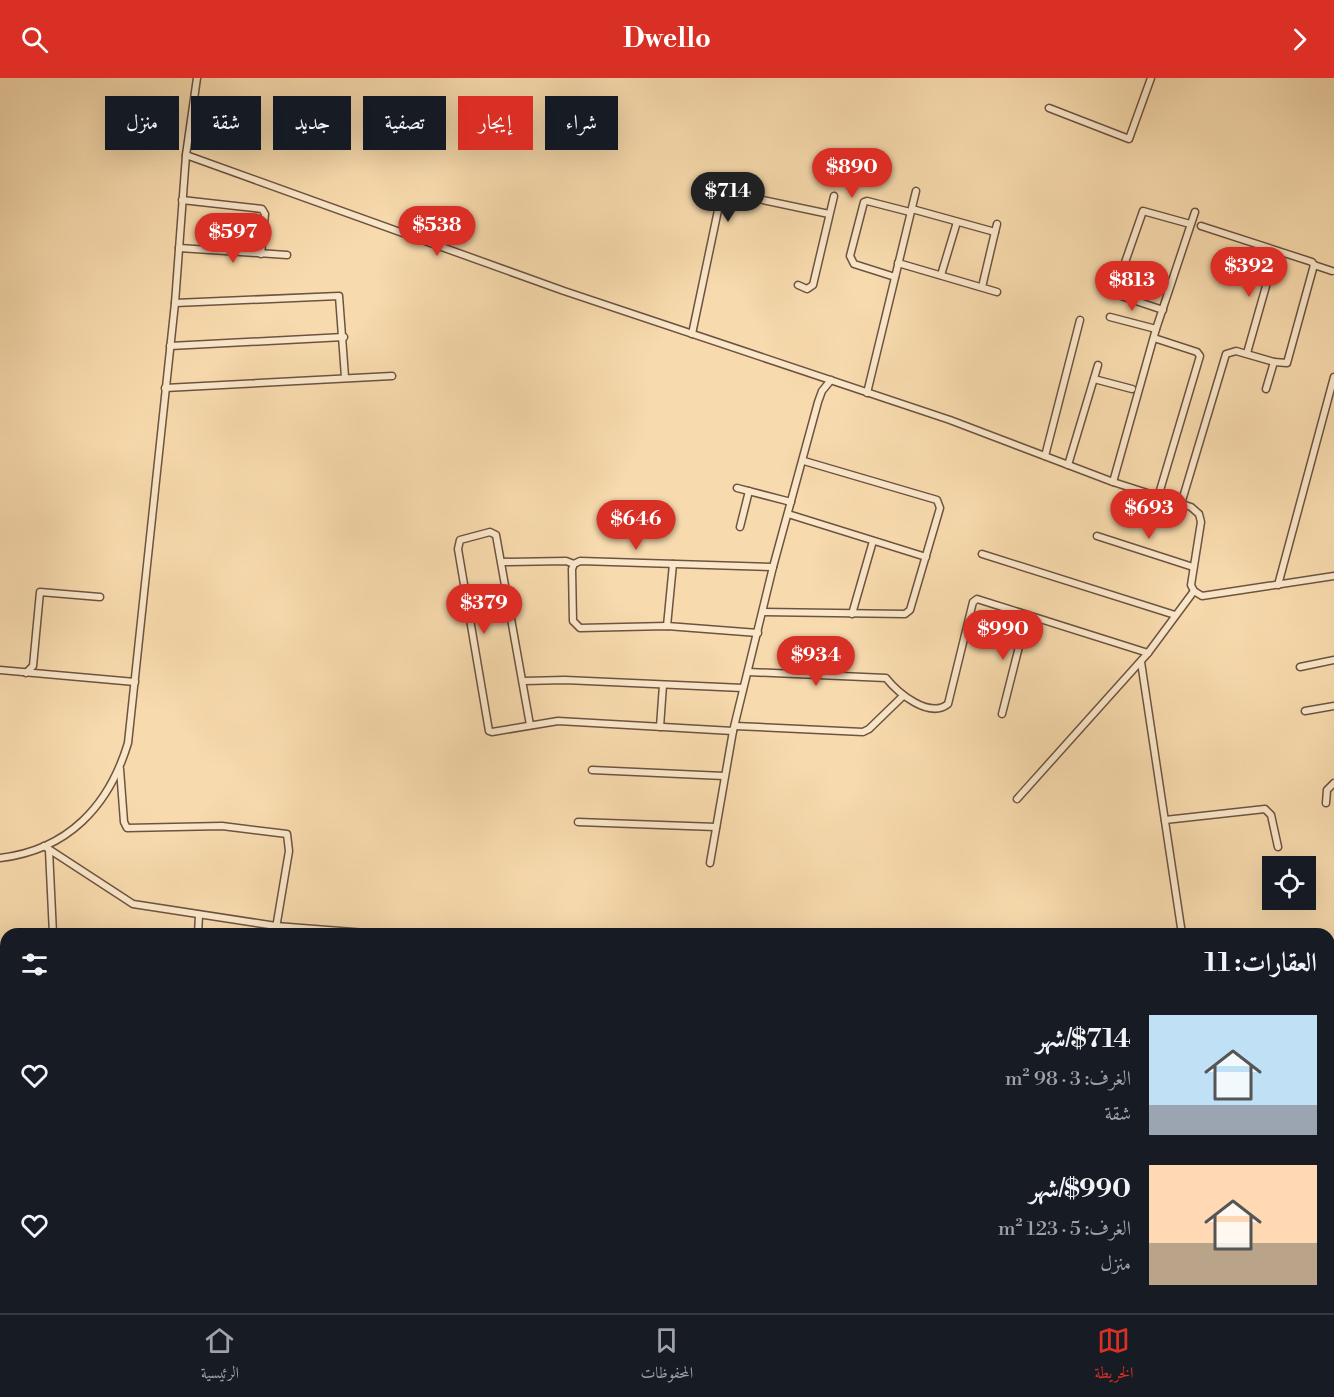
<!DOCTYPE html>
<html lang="ar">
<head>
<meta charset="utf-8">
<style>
	:root { --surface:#171b24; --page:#20242c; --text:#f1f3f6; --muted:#9ea1a6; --line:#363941; --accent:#d93025 }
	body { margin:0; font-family:"Libre Bodoni",Amiri,serif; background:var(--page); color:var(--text); direction:rtl; height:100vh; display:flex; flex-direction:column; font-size:22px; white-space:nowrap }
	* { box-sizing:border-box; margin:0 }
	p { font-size:20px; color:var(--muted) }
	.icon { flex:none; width:33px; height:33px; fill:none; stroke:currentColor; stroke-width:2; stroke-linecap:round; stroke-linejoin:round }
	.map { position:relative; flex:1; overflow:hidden; direction:ltr }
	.details { position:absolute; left:0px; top:850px; width:1335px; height:386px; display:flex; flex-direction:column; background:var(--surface); border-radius:18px 18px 0 0; box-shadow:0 6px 24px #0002; direction:rtl }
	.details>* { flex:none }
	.guide { position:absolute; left:18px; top:18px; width:600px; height:54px; direction:rtl; display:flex; gap:12px }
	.controls { position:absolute; left:1262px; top:778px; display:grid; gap:12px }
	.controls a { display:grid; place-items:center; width:54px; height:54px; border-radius:0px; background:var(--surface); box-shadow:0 6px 24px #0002; font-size:30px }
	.price { position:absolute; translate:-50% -51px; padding:0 14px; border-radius:21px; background:var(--accent); color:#fff; font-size:20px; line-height:39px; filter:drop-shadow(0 2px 3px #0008) }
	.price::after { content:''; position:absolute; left:50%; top:36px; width:18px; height:14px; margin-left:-9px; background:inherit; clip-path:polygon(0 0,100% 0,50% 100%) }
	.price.selected { background:#222; color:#fff }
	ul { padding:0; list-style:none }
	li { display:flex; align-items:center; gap:18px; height:150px; padding:0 18px }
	li span { display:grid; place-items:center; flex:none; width:168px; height:120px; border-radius:0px; color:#555 }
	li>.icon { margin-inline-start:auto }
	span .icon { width:72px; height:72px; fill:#fffc; stroke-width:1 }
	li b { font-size:26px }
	h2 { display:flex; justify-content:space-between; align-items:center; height:72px; padding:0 18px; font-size:26px }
	.pill { padding:0 21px; border-radius:0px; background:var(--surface); box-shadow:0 6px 24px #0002; font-size:21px; line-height:54px }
	.pill.selected { background:var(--accent); color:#fff }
	header { display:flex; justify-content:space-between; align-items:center; height:78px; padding:0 18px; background:var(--accent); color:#fff; font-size:27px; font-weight:700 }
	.menu { display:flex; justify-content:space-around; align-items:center; height:84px; border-top:2px solid var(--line); background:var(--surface); font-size:16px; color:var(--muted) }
	.menu a { display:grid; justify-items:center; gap:3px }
	.menu .selected { color:var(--accent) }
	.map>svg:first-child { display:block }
</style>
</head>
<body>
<header><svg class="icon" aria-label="forward" viewBox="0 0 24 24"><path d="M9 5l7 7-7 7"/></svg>Dwello<svg class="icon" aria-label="search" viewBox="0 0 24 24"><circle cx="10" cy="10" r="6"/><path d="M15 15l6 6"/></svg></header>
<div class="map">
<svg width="1334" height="1235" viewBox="0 0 1334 1235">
	<rect width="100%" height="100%" fill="#f7daad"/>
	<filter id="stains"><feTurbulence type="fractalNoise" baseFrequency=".00333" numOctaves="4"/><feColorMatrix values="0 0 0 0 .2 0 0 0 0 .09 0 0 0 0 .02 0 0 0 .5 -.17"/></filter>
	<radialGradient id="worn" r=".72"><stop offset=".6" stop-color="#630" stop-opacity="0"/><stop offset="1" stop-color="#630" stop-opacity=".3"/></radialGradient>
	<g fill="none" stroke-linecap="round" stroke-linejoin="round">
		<defs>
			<g id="minor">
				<path d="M 1049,30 L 1129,61 L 1151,0"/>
				<path d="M 186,77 L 197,0"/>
				<path d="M 182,122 L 262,131 L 265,136 L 261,176"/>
				<path d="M 912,131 L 995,154 L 997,146"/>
				<path d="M 1201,148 L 1312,184 L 1314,187 L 1287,285 L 1274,284"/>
				<path d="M 179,170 L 287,177"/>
				<path d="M 898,185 L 997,214"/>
				<path d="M 1314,187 L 1332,193"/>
				<path d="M 941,197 L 957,144"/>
				<path d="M 895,199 L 854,186 L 850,178 L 864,124 L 867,123 L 910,134"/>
				<path d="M 798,207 L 807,211 L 813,207 L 834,118"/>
				<path d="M 982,209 L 995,154"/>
				<path d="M 175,225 L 339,218 L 345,299"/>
				<path d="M 1163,232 L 1118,217 L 1116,210 L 1143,133 L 1190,146"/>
				<path d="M 1110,239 L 1156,251"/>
				<path d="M 692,256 L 721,118 L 725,114 L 829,136"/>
				<path d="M 1154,260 L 1197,274 L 1200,278 L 1158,419"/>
				<path d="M 170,268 L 344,259"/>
				<path d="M 1247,275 L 1276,173"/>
				<path d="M 1094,301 L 1132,311"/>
				<path d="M 165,310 L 392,298"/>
				<path d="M 867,315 L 916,113"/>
				<path d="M 1045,378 L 1080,242"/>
				<path d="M 1068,387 L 1098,287"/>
				<path d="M 1113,404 L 1156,251 L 1195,134"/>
				<path d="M 737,410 L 791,424"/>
				<path d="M 1181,426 L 1226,276 L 1236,273 L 1274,284 L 1266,311"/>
				<path d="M 788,436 L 926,479"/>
				<path d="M 740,449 L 749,413"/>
				<path d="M 1097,458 L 1193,489"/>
				<path d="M 982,476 L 1175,537"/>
				<path d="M 502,484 L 566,483 L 574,486"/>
				<path d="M 1278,507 L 1334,299"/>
				<path d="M 763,534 L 905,536 L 910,532 L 940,430 L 937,422 L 804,383"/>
				<path d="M 852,536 L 873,463"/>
				<path d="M 667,548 L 673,486"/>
				<path d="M 758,555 L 667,548 L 580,550 L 573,543 L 572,491 L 574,486 L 580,483 L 773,489"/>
				<path d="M 1141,584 L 1182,856"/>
				<path d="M 1300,589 L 1334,582"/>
				<path d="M 0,592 L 135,604"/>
				<path d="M 748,594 L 886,600 C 898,615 929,641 948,626 L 973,524 L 977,521 L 1148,575"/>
				<path d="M 26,595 L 33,588 L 40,514 L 100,519"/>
				<path d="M 524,603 L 565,602 L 743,610"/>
				<path d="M 1305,633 L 1334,628"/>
				<path d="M 1002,636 L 1027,537"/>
				<path d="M 530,647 L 496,457 L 490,454 L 460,462 L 458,471 L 489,653 L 492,654 L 558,643 L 733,653"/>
				<path d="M 735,648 L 863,654 L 869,651 L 903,618"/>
				<path d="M 660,649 L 663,607"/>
				<path d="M 120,691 L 124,744 L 127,750 L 222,748 L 287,756 L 289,773 L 275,856"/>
				<path d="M 592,692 L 724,698"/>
				<path d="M 1017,721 L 1148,575 L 1194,513"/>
				<path d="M 1326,725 L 1327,712 L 1334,705"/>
				<path d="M 1165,742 L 1265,731 L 1271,737 L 1278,769"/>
				<path d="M 578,744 L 716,749"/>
				<path d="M 44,768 L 133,826 L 276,848 L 379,856"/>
				<path d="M 49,772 L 53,856"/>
				<path d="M 0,780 C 68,772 109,728 128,665 L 175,225 L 186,77 L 564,213 L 950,342 L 1113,404 L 1191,429 L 1199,436 L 1201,444 L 1191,507 L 1194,513 L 1202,518 L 1334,498"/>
				<path d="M 710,785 L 733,653 L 773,489 L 818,324 L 822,313 L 831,302"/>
				<path d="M 198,856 L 199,837"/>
				<path d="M 0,927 L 6,989"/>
				<path d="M 1329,1014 L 1334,1013"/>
				<path d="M 389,1230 L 391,1235"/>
				<path d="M 603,1230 L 604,1235"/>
				<path d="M 709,1230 L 709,1235"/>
				<path d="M 977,1230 L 977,1235"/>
				<path d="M 1029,1230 L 1029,1235"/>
				<path d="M 1076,1230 L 1076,1235"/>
				<path d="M 1115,1230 L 1115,1235"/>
				<path d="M 1155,1230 L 1155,1235"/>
				<path d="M 1161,1230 L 1168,1235"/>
				<path d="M 1236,1230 L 1237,1235"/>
				<path d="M 306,1235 L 306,1230"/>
				<path d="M 1291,1235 L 1310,1231 L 1313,1235"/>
			</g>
		</defs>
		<use href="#minor" stroke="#6e5340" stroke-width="9"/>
		<use href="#minor" stroke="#fae7ca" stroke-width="6"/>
	</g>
	<rect width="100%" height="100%" filter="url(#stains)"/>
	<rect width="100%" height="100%" fill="url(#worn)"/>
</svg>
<div class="controls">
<a><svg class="icon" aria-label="locate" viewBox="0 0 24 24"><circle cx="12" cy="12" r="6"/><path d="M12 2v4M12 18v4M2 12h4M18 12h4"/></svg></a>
</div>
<b class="price" style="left:852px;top:121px">$890</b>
<b class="price selected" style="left:728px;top:145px">$714</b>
<b class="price" style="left:437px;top:179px">$538</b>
<b class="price" style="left:233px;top:186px">$597</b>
<b class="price" style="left:1249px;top:220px">$392</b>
<b class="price" style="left:1132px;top:234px">$813</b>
<b class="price" style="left:1149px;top:462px">$693</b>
<b class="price" style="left:636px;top:473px">$646</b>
<b class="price" style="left:484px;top:557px">$379</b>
<b class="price" style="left:1003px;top:583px">$990</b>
<b class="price" style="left:816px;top:609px">$934</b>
<div class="guide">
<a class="pill">شراء</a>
<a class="pill selected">إيجار</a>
<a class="pill">تصفية</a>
<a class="pill">جديد</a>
<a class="pill">شقة</a>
<a class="pill">منزل</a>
</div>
<section class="details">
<h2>العقارات: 11<svg class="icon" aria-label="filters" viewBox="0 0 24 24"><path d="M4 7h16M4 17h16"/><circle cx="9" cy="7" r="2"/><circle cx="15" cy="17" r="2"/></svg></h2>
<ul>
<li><span style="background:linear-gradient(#bfe0f5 75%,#9aa5b1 0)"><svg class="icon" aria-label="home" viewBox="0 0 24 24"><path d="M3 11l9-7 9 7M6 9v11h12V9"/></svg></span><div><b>$714/شهر</b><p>الغرف: 3 · 98 m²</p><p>شقة</p></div><svg class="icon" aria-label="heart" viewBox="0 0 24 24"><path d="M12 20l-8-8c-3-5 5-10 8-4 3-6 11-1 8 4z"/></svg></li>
<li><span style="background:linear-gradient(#ffd9b3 65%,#b9a48a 0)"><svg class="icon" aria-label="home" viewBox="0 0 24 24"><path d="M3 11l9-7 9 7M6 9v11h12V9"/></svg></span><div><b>$990/شهر</b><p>الغرف: 5 · 123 m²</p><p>منزل</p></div><svg class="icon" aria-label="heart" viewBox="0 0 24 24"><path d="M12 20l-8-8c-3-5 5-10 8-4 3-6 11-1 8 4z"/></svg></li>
</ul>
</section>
</div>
<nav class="menu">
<a class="selected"><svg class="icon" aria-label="map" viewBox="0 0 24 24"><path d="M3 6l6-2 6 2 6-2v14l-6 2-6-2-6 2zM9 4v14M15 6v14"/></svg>الخريطة</a>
<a><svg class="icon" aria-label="saved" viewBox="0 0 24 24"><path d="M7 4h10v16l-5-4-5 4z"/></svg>المحفوظات</a>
<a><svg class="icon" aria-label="home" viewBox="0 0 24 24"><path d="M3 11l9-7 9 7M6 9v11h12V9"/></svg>الرئيسية</a>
</nav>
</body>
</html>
